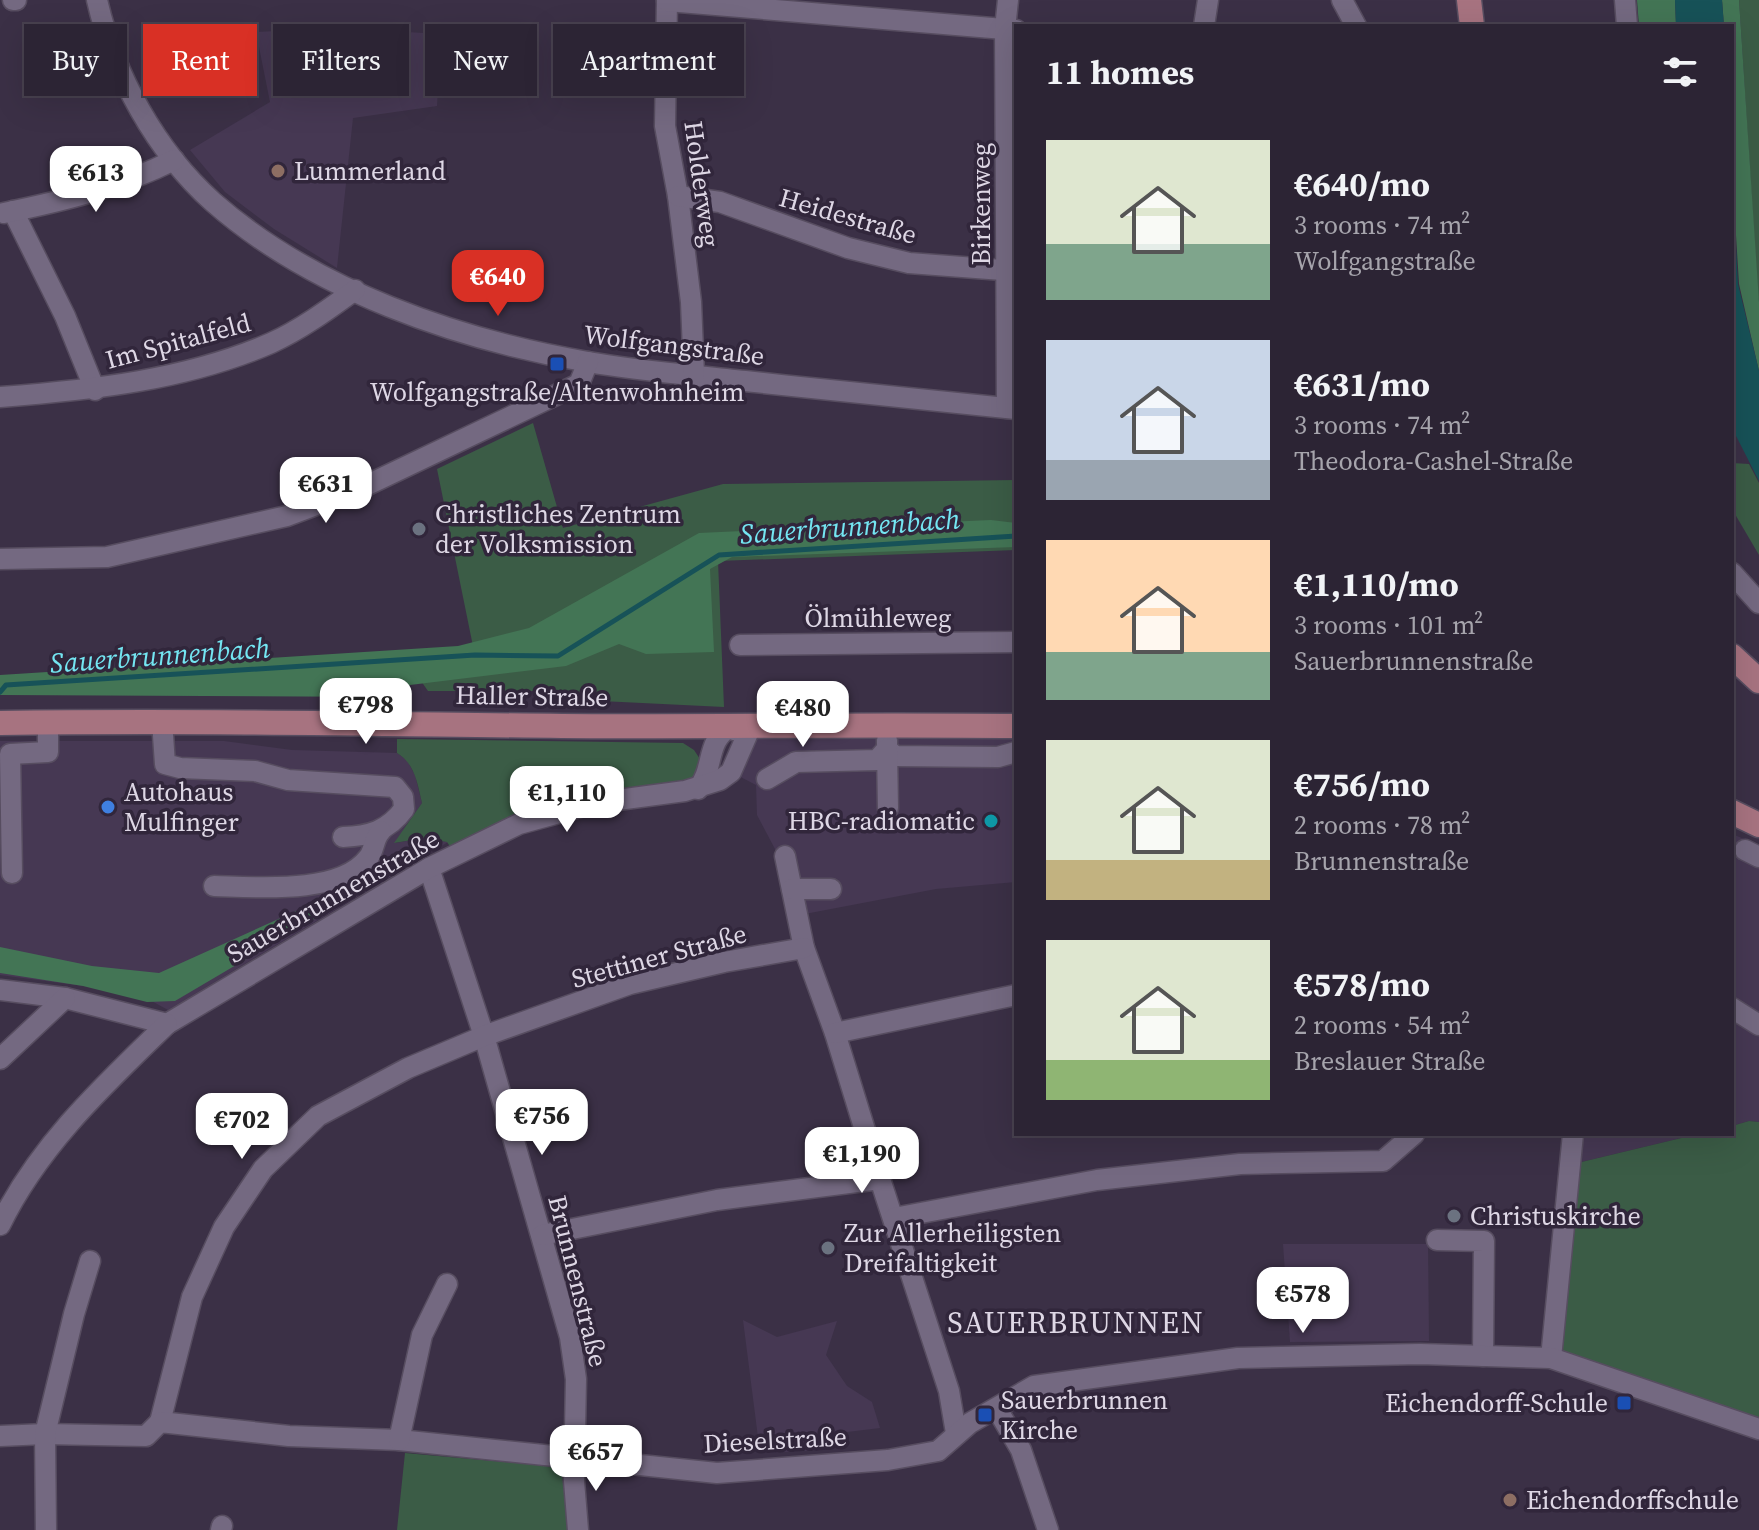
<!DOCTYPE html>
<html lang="en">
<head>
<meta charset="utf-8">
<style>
	:root { --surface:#2c2434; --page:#342c3c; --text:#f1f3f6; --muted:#a6a4ac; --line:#48414f; --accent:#d93025 }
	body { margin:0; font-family:"Source Serif 4",serif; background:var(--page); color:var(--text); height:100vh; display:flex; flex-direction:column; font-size:30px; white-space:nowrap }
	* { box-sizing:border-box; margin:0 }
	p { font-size:26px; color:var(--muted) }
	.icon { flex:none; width:44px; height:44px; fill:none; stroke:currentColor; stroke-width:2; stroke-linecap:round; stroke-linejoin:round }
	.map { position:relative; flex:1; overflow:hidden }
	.drawer { position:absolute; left:1014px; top:24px; width:720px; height:1112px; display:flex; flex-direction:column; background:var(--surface); border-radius:0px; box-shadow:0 8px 32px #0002,0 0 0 2px var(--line) }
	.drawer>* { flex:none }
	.top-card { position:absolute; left:24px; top:24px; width:760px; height:72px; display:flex; gap:16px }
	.price { position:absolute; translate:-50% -68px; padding:0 18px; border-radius:16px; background:#fff; color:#222; font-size:26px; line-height:52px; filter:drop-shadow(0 2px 4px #0008) }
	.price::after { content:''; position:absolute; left:50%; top:48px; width:24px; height:18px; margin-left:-12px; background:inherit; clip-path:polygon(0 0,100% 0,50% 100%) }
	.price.on { background:var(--accent); color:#fff }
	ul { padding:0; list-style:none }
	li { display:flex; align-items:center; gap:24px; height:200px; padding:0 32px }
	li span { display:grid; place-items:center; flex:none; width:224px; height:160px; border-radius:0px; color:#555 }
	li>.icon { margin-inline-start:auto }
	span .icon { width:96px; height:96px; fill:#fffc; stroke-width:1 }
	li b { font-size:34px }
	h2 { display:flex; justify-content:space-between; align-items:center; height:96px; padding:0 32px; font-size:34px }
	.tag { padding:0 28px; border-radius:0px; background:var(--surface); box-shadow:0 8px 32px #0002,0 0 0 2px var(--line); font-size:28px; line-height:72px }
	.tag.on { background:var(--accent); color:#fff }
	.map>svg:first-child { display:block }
</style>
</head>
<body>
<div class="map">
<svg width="1759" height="1530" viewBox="0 0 1759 1530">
	<rect width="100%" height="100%" fill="#3b3046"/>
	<g fill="#463853">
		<path d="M 338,28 L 441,34 L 437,106 L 353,118 L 337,268 L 274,229 L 225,192 L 190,150 L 270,102 L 256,32 Z"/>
		<path d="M 735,733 L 1016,738 L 1016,882 L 936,889 L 789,917 L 775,849 L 757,815 L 756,785 L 731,772 Z"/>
		<path d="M 0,741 L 224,741 L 292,750 L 397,753 L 407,760 L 415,775 L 422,803 L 395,843 L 424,838 L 448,842 L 168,1010 L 137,993 L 0,975 Z"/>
		<path d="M 1732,834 L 1759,845 L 1759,1122 L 1749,1121 L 1732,1126 Z"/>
		<path d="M 1573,1134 L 1698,1134 L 1569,1165 Z"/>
		<path d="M 1283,1244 L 1428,1244 L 1429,1341 L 1290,1342 Z"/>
		<path d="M 743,1320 L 777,1337 L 837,1321 L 826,1355 L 847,1386 L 872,1402 L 880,1428 L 831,1434 L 819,1450 L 760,1453 Z"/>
	</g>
	<g fill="#3b5c46">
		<path d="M 1739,0 L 1759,0 L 1759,300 L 1758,297 Z"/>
		<path d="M 533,423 L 563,528 L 723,484 L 1016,480 L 1016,550 L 718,561 L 724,707 L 601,701 L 545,691 L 428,691 L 414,671 L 476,661 L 437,469 Z"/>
		<path d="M 1732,463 L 1749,464 L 1759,483 L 1759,555 L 1732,509 Z"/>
		<path d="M 397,739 L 683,743 L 694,750 L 708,771 L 705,779 L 595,803 L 455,854 L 447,842 L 424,838 L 394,843 L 422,803 C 417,782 415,764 397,753 Z"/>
		<path d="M 1749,1121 L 1759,1122 L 1759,1429 L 1551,1358 L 1569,1165 L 1698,1134 L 1732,1134 L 1732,1126 Z"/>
		<path d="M 405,1453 L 561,1467 L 569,1530 L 397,1530 Z"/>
	</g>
	<g fill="#437555">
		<path d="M 1637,0 L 1675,0 L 1676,26 L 1639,26 Z"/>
		<path d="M 1722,0 L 1739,0 L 1759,302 L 1759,371 L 1739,284 L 1732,170 L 1732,26 L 1724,26 Z"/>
		<path d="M 991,520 L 1016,523 L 1016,547 L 732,557 L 710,569 L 714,652 L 646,654 L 619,644 L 566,666 L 410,685 L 399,697 L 0,695 L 0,675 L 458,646 L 529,628 L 699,533 Z"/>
		<path d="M 365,880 L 370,886 L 175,1001 L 147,1002 L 83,986 L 0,973 L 0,947 L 92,966 L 159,973 Z"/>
	</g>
	<g fill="#175258">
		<path d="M 1675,0 L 1722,0 L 1724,26 L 1676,26 Z"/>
		<path d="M 1732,172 L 1738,284 L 1759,371 L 1759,481 L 1732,428 Z"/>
	</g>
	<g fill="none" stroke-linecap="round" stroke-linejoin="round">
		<path stroke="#175258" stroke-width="5" d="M 0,692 L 6,685 L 475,655 L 558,656 L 719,555 L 1016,536"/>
		<defs>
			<g id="minor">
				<path d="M 13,0 L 16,0"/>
				<path d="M 97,0 C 114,75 156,151 213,202 C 313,290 459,340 588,362 C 640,371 693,375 745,381 C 835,391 925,399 1016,409"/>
				<path d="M 667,0 L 665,126 L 678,196 L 691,302 L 694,375"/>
				<path d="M 1342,0 L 1356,26"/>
				<path d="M 1625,0 L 1627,26"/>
				<path d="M 667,1 L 1016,30"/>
				<path d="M 1204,26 L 1208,0"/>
				<path d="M 678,196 L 720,202 L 848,248 L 909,263 L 1016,271"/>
				<path d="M 13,211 L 65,316 L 95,390"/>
				<path d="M 4,213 C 63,201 120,187 174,160"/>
				<path d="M 0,397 C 92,390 186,380 271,343 C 300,330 329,309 355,290"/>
				<path d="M 1007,408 L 1005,29 L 1008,0"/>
				<path d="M 0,559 L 107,557 L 287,516 L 361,488 L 579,384 L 588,362"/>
				<path d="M 1732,573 L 1759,603"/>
				<path d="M 740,645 L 1016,642"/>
				<path d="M 162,721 L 165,764 L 180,768 L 255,771 L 288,780 L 395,787 L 403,797 L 404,809 C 388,831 369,836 343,837"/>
				<path d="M 887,740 L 887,749 L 895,756 L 998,757 L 1016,752"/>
				<path d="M 767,779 L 796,762 L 877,760 L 887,749 L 888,808"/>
				<path d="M 698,789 C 715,768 705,741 731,726 L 734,730"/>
				<path d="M 1745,850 L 1759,857"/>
				<path d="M 785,856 L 804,948 L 835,1033 L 880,1179 L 949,1391 L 956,1433"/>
				<path d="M 429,868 L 484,1036 L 570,1337 L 576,1379 L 574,1481 L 578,1530"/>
				<path d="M 12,873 L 10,754 L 48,752 L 48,722"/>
				<path d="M 214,886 C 255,887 340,895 368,858 C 375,850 373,839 381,831"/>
				<path d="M 792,889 L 831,889"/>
				<path d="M 0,990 L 65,998 L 167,1024 L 429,868 L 519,824 L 595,803 L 685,791 L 720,780 L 731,772 L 751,726"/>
				<path d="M 1732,1008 L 1759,1025"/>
				<path d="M 835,1033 L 1016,995"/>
				<path d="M 0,1059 L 65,998"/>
				<path d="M 894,1218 L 1097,1180 L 1240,1164 L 1383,1161 L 1414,1134"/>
				<path d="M 0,1225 C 39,1145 104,1085 167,1024"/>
				<path d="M 542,1235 L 717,1200 L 880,1179"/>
				<path d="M 1437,1240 L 1484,1241 L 1483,1356"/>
				<path d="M 1551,1358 L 1573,1134"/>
				<path d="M 997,1409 L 1021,1450 L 1048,1530"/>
				<path d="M 160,1422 L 192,1297 L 224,1227 L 263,1169 L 318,1116 L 408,1068 L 484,1036 L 630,984 L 724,962 L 804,948"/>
				<path d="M 0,1436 L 45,1434 L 146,1436 L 160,1422 L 289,1436 L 399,1440 L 717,1473 L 888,1460 L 938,1451 L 970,1423 L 1034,1386 L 1238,1358 L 1420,1354 L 1551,1358 L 1759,1429"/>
				<path d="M 399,1440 L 422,1335 L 447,1284"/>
				<path d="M 46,1530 L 45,1434 L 74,1314 L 90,1261"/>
				<path d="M 221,1530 L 222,1526"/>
			</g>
			<g id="major">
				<path d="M 1469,0 L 1472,26"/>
				<path d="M 1732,656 L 1759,681"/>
				<path d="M 0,723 C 188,720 375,724 562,726 C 714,727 865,724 1016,726"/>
				<path d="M 1732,812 L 1759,825"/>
			</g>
		</defs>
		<use href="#minor" stroke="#574d60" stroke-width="23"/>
		<use href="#major" stroke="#574d60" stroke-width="27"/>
		<use href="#minor" stroke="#746981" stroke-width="20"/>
		<use href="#major" stroke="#a77380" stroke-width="24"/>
	</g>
	<g fill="#8d6e63" stroke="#31263b" stroke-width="3">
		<circle cx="278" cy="171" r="8"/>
		<circle cx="1510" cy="1500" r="8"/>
	</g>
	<g fill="#1a4fb4" stroke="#31263b" stroke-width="3">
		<rect x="549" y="356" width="16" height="16" rx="4"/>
		<rect x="1616" y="1395" width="16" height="16" rx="4"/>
		<rect x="977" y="1407" width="16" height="16" rx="4"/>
	</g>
	<g fill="#6b7280" stroke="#31263b" stroke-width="3">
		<circle cx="419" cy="529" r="8"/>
		<circle cx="1454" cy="1216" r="8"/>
		<circle cx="828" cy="1248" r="8"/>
	</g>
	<circle fill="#3f7fe0" stroke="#31263b" stroke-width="3" cx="108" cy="807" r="8"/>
	<circle fill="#0f9aa8" stroke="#31263b" stroke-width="3" cx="991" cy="821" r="8"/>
	<g text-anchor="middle" stroke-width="7" stroke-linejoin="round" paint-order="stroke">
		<g font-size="26" fill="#ded7e5" stroke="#31263b" text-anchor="start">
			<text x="294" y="180">Lummerland</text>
			<text x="557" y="401" text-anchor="middle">Wolfgangstraße/Altenwohnheim</text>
			<text x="435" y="523">Christliches Zentrum<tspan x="435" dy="30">der Volksmission</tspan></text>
			<text x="124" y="801">Autohaus<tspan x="124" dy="30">Mulfinger</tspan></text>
			<text x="975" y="830" text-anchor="end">HBC-radiomatic</text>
			<text x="1470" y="1225">Christuskirche</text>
			<text x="844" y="1242">Zur Allerheiligsten<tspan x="844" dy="30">Dreifaltigkeit</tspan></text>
			<text x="1001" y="1409">Sauerbrunnen<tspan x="1001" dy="30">Kirche</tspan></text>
			<text x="1608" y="1412" text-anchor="end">Eichendorff-Schule</text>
			<text x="1526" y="1509">Eichendorffschule</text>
		</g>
		<g font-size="26" fill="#ded7e5" stroke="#31263b">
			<text transform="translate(702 184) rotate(82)" y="9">Holderweg</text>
			<text transform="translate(981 204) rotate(-90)" y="9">Birkenweg</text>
			<text transform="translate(848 216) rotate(16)" y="9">Heidestraße</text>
			<text transform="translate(178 341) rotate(-15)" y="9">Im Spitalfeld</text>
			<text transform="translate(674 345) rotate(7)" y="9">Wolfgangstraße</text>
			<text x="878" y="627">Ölmühleweg</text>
			<text transform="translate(532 696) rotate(1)" y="9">Haller Straße</text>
			<text transform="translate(333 896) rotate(-30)" y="9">Sauerbrunnenstraße</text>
			<text transform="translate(659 956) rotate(-15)" y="9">Stettiner Straße</text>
			<text transform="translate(578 1281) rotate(76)" y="9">Brunnenstraße</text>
			<text transform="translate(775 1440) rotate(-3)" y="9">Dieselstraße</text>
		</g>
		<g font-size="28" font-style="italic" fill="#74e6f2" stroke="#31263b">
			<text transform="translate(850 526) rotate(-4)" y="10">Sauerbrunnenbach</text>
			<text transform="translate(160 655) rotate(-4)" y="10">Sauerbrunnenbach</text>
		</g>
		<g font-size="30" letter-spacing="2" fill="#ded7e5" stroke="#31263b">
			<text x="1076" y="1333">SAUERBRUNNEN</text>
		</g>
	</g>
</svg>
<b class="price" style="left:96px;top:214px">€613</b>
<b class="price on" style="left:498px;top:318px">€640</b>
<b class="price" style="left:326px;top:525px">€631</b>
<b class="price" style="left:366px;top:746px">€798</b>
<b class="price" style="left:803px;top:749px">€480</b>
<b class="price" style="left:567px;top:834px">€1,110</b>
<b class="price" style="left:542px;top:1157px">€756</b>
<b class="price" style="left:242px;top:1161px">€702</b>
<b class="price" style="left:862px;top:1195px">€1,190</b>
<b class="price" style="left:1303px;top:1335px">€578</b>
<b class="price" style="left:596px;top:1493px">€657</b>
<div class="top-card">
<a class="tag">Buy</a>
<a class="tag on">Rent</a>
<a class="tag">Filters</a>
<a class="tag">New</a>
<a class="tag">Apartment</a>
</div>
<section class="drawer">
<h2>11 homes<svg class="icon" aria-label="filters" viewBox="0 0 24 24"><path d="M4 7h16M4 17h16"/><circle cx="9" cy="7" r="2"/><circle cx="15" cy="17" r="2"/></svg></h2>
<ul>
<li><span style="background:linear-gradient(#dfe7d0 65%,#7fa58c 0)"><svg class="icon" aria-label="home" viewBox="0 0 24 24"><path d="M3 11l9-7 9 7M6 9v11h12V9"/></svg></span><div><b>€640/mo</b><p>3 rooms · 74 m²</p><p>Wolfgangstraße</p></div></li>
<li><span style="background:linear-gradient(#c9d6e8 75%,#9aa5b1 0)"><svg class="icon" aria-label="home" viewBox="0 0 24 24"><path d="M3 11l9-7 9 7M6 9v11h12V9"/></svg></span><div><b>€631/mo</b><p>3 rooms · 74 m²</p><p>Theodora-Cashel-Straße</p></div></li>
<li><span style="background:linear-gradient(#ffd9b3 70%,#7fa58c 0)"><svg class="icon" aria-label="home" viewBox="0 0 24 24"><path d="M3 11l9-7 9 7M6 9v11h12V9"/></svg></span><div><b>€1,110/mo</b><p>3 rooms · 101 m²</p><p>Sauerbrunnenstraße</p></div></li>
<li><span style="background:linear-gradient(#dfe7d0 75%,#c2b280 0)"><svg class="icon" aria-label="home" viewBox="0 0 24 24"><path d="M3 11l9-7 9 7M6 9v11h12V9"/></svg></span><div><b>€756/mo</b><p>2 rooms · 78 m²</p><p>Brunnenstraße</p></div></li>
<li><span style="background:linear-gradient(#dfe7d0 75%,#8fb573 0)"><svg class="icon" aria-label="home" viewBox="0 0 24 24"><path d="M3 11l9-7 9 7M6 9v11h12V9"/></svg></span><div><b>€578/mo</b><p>2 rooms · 54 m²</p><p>Breslauer Straße</p></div></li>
</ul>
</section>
</div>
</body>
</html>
